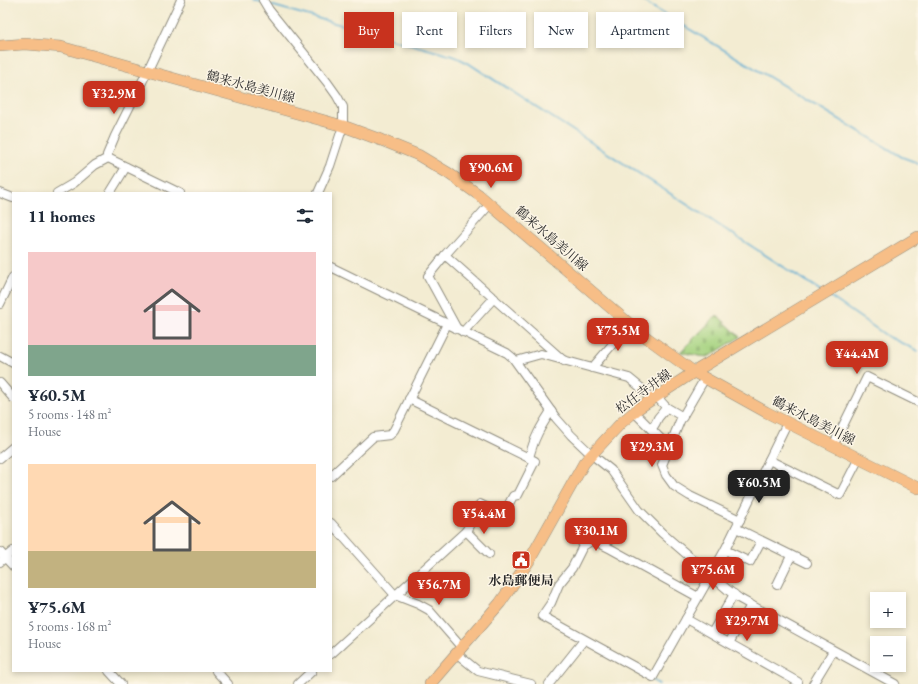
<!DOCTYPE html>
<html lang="en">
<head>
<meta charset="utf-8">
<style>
	:root { --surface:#fff; --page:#f2f2f3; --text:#1f2937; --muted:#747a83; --accent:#c8321e }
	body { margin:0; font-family:"EB Garamond","Noto Serif JP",serif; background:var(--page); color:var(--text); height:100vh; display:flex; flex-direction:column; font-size:15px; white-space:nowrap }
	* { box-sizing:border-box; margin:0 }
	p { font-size:13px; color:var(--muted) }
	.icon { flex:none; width:22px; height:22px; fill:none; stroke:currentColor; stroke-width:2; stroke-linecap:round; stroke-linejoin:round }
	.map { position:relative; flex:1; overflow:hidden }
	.side { position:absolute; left:12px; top:192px; width:320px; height:480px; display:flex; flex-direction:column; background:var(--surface); border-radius:0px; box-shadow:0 2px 6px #0003 }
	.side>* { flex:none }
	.guide { position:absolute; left:344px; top:12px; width:380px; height:36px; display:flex; gap:8px }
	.fabs { position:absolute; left:870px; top:592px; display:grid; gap:8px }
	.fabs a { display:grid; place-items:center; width:36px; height:36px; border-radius:0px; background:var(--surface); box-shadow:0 2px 6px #0003; font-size:20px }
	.price { position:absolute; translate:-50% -34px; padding:0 9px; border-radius:8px; background:var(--accent); color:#fff; font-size:13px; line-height:26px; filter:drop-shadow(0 1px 2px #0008) }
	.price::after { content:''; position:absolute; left:50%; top:24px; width:12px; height:9px; margin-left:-6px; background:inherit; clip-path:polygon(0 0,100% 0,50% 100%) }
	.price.on { background:#222; color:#fff }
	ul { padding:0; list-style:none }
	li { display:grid; align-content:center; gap:8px; height:212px; padding:0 16px }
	li span { display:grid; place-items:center; height:124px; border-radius:0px; color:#555 }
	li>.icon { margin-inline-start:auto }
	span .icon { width:72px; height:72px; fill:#fffc; stroke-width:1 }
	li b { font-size:17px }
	h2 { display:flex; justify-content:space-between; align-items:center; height:48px; padding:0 16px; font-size:17px }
	.pill { padding:0 14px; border-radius:0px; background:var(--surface); box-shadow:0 2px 6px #0003; font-size:14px; line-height:36px }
	.pill.on { background:var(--accent); color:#fff }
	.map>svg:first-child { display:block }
</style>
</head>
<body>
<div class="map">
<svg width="918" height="684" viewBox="0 0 918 684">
	<defs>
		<pattern id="cemetery-stones" width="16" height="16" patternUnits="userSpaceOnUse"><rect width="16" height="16" fill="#a6d380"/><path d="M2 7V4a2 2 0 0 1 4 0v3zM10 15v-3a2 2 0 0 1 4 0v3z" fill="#8fb56f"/></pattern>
	</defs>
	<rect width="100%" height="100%" fill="#fcf5e5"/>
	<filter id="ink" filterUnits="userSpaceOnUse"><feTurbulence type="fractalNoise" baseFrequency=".025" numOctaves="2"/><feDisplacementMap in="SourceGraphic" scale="8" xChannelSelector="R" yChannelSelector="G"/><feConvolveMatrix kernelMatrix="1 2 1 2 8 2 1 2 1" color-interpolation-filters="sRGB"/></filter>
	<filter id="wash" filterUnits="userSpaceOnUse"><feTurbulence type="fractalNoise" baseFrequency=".012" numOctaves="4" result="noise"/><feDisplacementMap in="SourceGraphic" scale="16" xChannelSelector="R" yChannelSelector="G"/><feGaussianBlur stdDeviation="0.9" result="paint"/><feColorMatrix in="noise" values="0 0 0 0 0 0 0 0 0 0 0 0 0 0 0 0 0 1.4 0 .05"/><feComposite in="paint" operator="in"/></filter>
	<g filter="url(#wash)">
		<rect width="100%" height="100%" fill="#f3ecd2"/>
		<path fill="url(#cemetery-stones)" stroke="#687f56" d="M 717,315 L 740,337 L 708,357 L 700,356 L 680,352 Z"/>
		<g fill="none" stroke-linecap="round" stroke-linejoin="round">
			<g stroke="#57abd3" stroke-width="1.5">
				<path d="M 253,0 L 261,2"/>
				<path d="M 641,0 L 902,157 L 918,163"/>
				<path d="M 270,5 L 456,57 L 468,63 L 821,291"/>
				<path d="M 829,296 L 887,336 L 918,351"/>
				<path d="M 652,680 L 659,684"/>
			</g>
		</g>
	</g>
	<g filter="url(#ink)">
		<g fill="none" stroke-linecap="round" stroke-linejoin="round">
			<defs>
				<g id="minor">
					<path d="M 263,0 L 269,10 L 327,82 L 337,96 L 343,107 L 343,126 L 330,166 L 318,193"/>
					<path d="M 108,158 L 107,155 L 115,136 L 147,72 L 181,0"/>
					<path d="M 108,158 L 180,193"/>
					<path d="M 0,193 L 13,198"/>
					<path d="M 57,193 L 74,183 L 95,165 L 108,158"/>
					<path d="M 110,193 L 126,167"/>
					<path d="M 445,255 L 490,204"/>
					<path d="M 331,267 L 507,353 L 513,358 L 556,418 L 571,435 L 591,454 L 611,470 L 639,510 L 662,533 L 728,590 L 740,599 L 895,684"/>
					<path d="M 0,304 L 13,277"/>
					<path d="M 457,329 L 428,276 L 445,255 L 564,361"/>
					<path d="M 463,332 L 494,298"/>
					<path d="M 0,356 L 13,363"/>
					<path d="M 516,361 L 541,354 L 629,378 L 640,387 L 652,400"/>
					<path d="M 592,368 L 630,324"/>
					<path d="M 705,378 L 680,421 L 662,465 L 666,475 L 674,486 L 690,496 L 740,520"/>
					<path d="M 0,383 L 13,398"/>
					<path d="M 657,397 L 666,407 L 683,417"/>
					<path d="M 634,412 L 669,447"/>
					<path d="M 651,429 C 655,426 656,422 658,418 C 661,414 664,412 666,407"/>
					<path d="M 833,446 L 867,377 L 918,402"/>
					<path d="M 0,458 L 13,447"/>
					<path d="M 529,458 C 534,438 540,428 551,411"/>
					<path d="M 769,460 L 840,495 L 859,458"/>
					<path d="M 331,476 L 373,437 L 390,435 L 394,430 L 447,324"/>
					<path d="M 331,523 L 395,595 L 418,604 L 429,610 L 462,648"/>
					<path d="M 736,528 L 807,563"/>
					<path d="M 466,531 L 489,554"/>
					<path d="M 725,550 L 750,562 L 761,541"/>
					<path d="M 0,552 L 13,566"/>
					<path d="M 0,562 L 13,551"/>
					<path d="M 777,585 L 791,556"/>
					<path d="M 698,597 L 611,549 L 593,540 L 583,546 L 572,568 L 559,584 L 551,603 L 542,616 L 653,677 L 725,550 L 787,423"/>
					<path d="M 686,619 L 798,682"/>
					<path d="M 712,633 L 734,594"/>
					<path d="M 729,643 L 751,605"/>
					<path d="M 456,653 L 478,671 L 531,684"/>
					<path d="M 331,654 L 466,531 L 470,524 L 480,504 L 503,515 L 513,496 L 518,495 L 535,461 L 409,399"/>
					<path d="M 109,671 L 121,684"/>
					<path d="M 216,671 L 228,684"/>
					<path d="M 298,684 L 312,671"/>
					<path d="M 549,684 L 584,640"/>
					<path d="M 813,684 L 833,651"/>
				</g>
				<g id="major">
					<path d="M 0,46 L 25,44 L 61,47 L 343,126 L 381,140 L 418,155 L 448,173 L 479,195 L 639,332 L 694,372 L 766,412 L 918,488"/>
					<path d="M 430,684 L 500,603 L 529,561 L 584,463 L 606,439 L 621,423 L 639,408 L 694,372 L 918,237"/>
				</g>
			</defs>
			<use href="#minor" stroke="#8f8c7e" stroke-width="10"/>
			<use href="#major" stroke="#8f8c7e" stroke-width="12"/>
			<use href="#minor" stroke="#fff" stroke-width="8"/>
			<use href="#major" stroke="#f7be87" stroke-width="11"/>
		</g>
	</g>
	<defs>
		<symbol id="civic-square" viewBox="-11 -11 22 22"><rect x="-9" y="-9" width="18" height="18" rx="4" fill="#c8321e" stroke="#fcf5e5"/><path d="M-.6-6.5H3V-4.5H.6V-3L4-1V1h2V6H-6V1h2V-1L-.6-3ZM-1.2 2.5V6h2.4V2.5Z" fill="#fff"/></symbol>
	</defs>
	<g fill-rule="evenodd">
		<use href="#civic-square" x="510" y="549" width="22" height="22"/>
	</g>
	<g text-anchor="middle" stroke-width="3" stroke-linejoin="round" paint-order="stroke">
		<g font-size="13" fill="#2b2b2b" stroke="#fcf5e5">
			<text transform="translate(251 86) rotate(15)" y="5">鶴来水島美川線</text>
			<text transform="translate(552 238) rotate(41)" y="5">鶴来水島美川線</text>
			<text transform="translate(643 391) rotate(-36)" y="5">松任寺井線</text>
			<text transform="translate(814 420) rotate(27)" y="5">鶴来水島美川線</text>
		</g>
		<g font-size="13" font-weight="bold" fill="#2b2b2b" stroke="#fcf5e5">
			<text x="521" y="585">水島郵便局</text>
		</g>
	</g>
</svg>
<div class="fabs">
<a>+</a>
<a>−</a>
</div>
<b class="price" style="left:114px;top:115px">¥32.9M</b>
<b class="price" style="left:491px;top:189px">¥90.6M</b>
<b class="price" style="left:618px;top:352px">¥75.5M</b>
<b class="price" style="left:857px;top:375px">¥44.4M</b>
<b class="price" style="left:652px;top:468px">¥29.3M</b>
<b class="price on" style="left:759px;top:504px">¥60.5M</b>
<b class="price" style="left:484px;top:535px">¥54.4M</b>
<b class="price" style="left:596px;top:552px">¥30.1M</b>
<b class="price" style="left:713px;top:591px">¥75.6M</b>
<b class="price" style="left:439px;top:606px">¥56.7M</b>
<b class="price" style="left:747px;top:642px">¥29.7M</b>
<div class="guide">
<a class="pill on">Buy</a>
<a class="pill">Rent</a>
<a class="pill">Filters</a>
<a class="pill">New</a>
<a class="pill">Apartment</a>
</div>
<section class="side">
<h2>11 homes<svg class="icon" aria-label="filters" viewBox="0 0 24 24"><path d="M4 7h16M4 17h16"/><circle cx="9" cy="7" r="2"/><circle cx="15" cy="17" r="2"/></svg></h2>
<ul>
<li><span style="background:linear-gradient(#f6c9c9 75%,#7fa58c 0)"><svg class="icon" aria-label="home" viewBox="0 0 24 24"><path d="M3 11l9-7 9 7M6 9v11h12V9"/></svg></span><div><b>¥60.5M</b><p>5 rooms · 148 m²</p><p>House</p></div></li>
<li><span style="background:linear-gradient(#ffd9b3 70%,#c2b280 0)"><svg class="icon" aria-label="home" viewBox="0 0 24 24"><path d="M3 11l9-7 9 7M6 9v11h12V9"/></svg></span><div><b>¥75.6M</b><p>5 rooms · 168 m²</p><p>House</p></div></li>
</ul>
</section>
</div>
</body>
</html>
